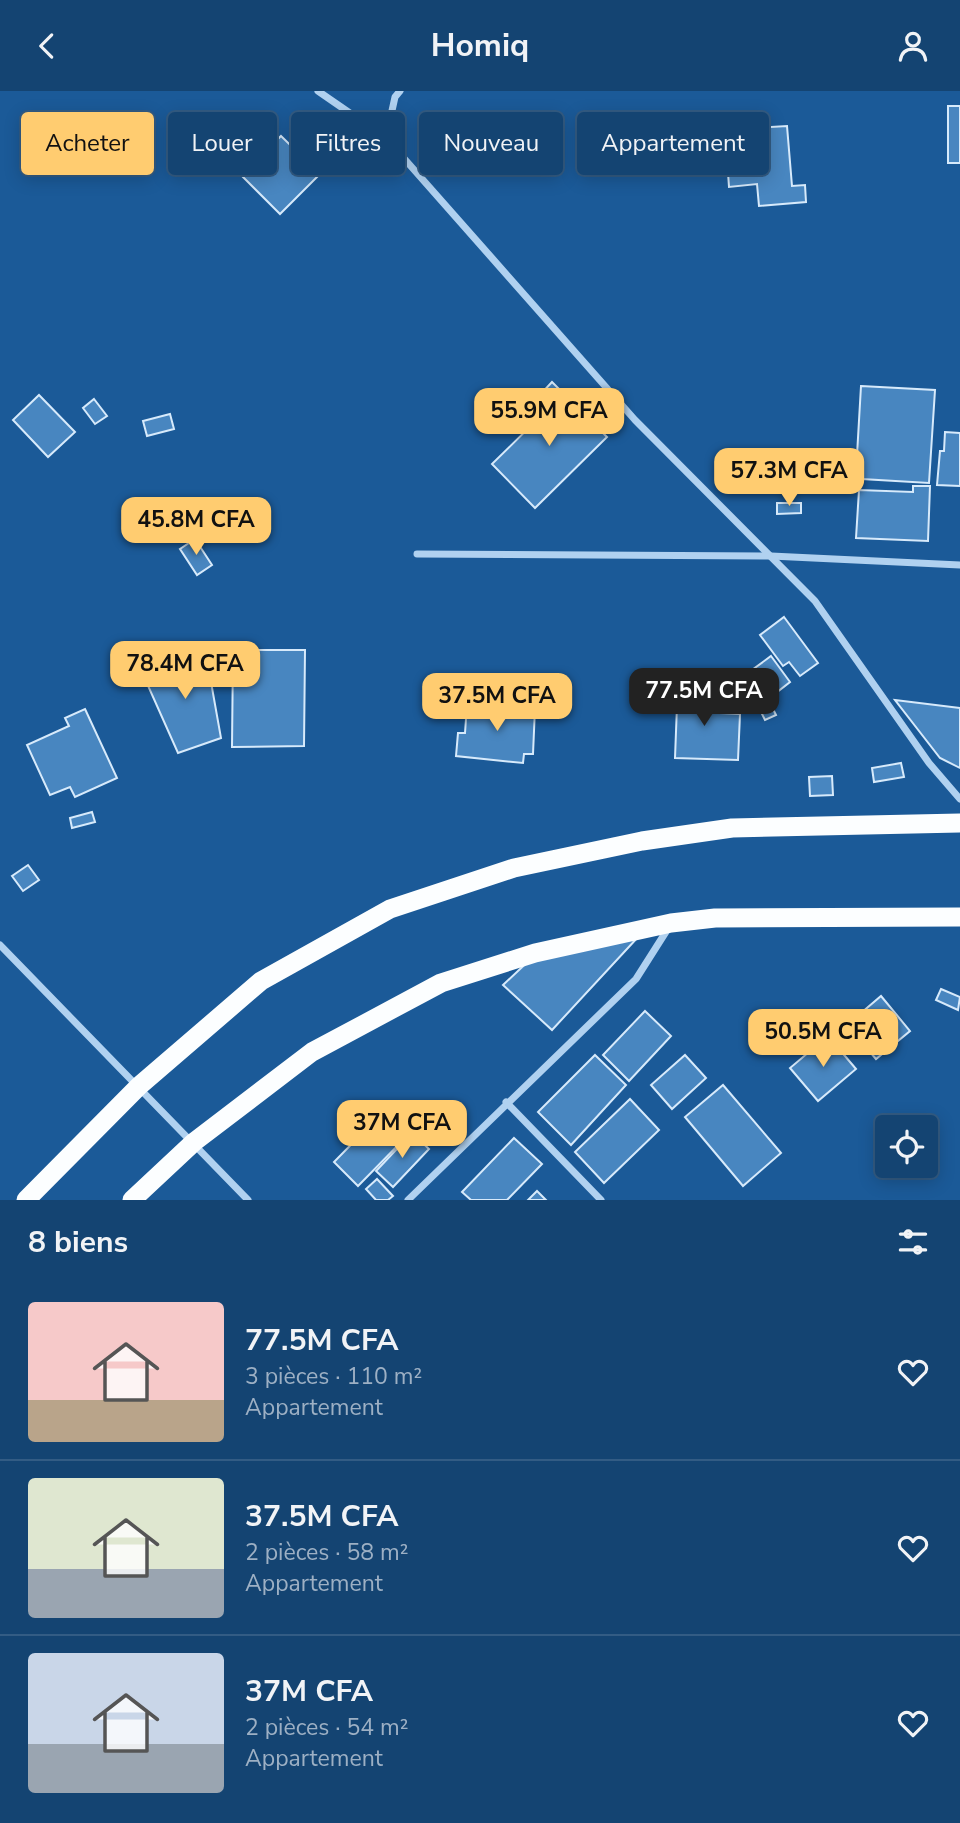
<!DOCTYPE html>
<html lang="fr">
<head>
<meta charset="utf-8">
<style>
	:root { --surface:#144472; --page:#214e7a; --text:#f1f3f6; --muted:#9db0c4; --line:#335c84; --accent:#ffcc70 }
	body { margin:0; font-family:"Nunito Sans",sans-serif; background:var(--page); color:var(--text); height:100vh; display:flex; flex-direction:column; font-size:26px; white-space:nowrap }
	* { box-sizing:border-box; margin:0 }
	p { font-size:23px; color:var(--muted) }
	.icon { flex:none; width:38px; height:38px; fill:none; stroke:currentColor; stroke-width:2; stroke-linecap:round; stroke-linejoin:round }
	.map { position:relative; height:1109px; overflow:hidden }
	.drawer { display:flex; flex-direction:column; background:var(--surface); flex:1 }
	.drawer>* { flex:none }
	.guide { position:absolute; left:21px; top:21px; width:919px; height:63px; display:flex; gap:14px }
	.controls { position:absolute; left:875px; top:1024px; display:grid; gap:14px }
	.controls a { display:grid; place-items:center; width:63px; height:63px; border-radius:7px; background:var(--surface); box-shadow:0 4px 18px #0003,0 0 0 2px var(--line); font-size:35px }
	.price { position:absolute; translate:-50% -60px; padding:0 16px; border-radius:14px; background:var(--accent); color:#111; font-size:23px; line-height:46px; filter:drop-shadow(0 2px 4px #0008) }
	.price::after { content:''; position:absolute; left:50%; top:42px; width:21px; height:16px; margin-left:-10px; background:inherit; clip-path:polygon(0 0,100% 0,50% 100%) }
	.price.active { background:#222; color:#fff }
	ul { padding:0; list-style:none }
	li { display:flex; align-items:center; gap:21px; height:175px; padding:0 28px }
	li+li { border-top:2px solid var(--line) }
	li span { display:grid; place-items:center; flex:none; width:196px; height:140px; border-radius:7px; color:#555 }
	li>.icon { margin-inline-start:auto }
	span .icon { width:84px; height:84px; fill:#fffc; stroke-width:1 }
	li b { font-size:30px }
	h2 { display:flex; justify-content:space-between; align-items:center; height:84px; padding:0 28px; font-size:30px }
	.tag { padding:0 24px; border-radius:7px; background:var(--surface); box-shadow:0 4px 18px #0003,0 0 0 2px var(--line); font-size:24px; line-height:63px }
	.tag.active { background:var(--accent); color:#111 }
	header { display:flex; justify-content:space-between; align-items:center; height:91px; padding:0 28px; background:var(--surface); font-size:32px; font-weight:700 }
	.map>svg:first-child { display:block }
</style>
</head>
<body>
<header><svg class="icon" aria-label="back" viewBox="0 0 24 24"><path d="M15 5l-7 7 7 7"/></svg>Homiq<svg class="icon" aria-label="person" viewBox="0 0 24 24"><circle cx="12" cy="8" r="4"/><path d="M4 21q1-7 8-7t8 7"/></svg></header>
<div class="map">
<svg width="960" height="1109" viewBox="0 0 960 1109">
	<rect width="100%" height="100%" fill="#1b5a98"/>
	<g fill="#4886c0" stroke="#d7eafb" stroke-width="2" fill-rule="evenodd">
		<rect x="948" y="15" width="12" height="57"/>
		<path d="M 787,35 L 792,95 L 805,94 L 806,111 L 759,115 L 757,93 L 729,96 L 725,39 Z"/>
		<path d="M 281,45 L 320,83 L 280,123 L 241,84 Z"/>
		<path d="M 552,291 L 607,346 L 535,417 L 492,373 L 549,317 L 538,306 Z"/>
		<path d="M 861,295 L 935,299 L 929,392 L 845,387 L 846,364 L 857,364 Z"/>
		<path d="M 39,304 L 75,341 L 48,366 L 13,329 Z"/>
		<path d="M 94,308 L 107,325 L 95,333 L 83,317 Z"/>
		<path d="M 170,323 L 174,338 L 147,345 L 143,330 Z"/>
		<path d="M 945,341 L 960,342 L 960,395 L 937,394 L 940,360 L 944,360 Z"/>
		<path d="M 913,395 L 930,395 L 928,450 L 856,447 L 859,399 L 913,401 Z"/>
		<path d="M 777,412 L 801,412 L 801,422 L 777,423 Z"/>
		<path d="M 195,448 L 212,474 L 197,484 L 180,458 Z"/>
		<path d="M 784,526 L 818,572 L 800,585 L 789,571 L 783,575 L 760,544 Z"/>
		<path d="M 233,559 L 305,559 L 304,655 L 232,656 Z"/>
		<path d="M 206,563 L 221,647 L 178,662 L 141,579 Z"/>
		<path d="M 771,565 L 790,591 L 772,605 L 752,579 Z"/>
		<path d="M 678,588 L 701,589 L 700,621 L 740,623 L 738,669 L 675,667 Z"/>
		<path d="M 767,606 L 776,624 L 765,629 L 756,611 Z"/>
		<path d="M 895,609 L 960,617 L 960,677 L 940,667 Z"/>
		<path d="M 467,614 L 535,617 L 533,663 L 524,663 L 523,672 L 456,665 L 458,642 L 465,642 Z"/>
		<path d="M 85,618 L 117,687 L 75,706 L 70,696 L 50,704 L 27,654 L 69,635 L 65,627 Z"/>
		<path d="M 901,672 L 904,686 L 874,691 L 872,677 Z"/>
		<path d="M 832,685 L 833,704 L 810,705 L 809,686 Z"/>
		<path d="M 92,721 L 95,731 L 72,737 L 70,727 Z"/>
		<path d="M 28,774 L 39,789 L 23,800 L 12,785 Z"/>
		<path d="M 639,845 L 552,939 L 503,894 L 536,863 Z"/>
		<path d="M 941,898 L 960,906 L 958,919 L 936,909 Z"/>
		<path d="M 881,905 L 910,940 L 876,968 L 847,934 ZM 887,934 L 896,945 L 890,950 L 887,945 L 890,943 L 882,937 Z"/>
		<path d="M 645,920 L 671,945 L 629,990 L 603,964 Z"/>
		<path d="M 828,945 L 856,978 L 818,1010 L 790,977 Z"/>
		<path d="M 595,964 L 626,994 L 571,1054 L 538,1021 Z"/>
		<path d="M 685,964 L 706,987 L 672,1018 L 651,994 Z"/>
		<path d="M 723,994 L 781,1062 L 743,1095 L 685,1026 Z"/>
		<path d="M 630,1008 L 659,1039 L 604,1092 L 575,1061 Z"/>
		<path d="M 387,1017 L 412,1040 L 358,1095 L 334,1071 Z"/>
		<path d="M 412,1042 L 429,1058 L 393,1096 L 376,1080 Z"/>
		<path d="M 514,1047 L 542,1073 L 507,1109 L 471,1109 L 462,1101 Z"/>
		<path d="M 377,1088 L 393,1105 L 388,1109 L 376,1109 L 366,1098 Z"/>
		<path d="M 537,1100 L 546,1109 L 528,1109 Z"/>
	</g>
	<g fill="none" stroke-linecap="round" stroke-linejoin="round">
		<g stroke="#b0d1f0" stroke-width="7">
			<path d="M 318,0 L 386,47 L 635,329 L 815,510 L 929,672 L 960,708"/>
			<path d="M 386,47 L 395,6 L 400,0"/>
			<path d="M 417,463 L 771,465 L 960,474"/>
			<path d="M 0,854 L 248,1109"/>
			<path d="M 506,1011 L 601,1109"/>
			<path d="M 408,1109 L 636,888 L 669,836"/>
		</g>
		<g stroke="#fcfeff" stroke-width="19">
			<path d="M 26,1109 L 139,995 L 261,890 L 390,818 L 514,777 L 642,750 L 732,737 L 960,732"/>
			<path d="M 132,1109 L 194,1051 L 312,961 L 441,892 L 535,862 L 671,832 L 715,827 L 960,826"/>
		</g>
	</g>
</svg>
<div class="controls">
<a><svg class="icon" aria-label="locate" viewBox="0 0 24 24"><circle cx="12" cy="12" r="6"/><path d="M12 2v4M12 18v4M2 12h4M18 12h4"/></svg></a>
</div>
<b class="price" style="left:549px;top:357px">55.9M CFA</b>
<b class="price" style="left:789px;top:417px">57.3M CFA</b>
<b class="price" style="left:196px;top:466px">45.8M CFA</b>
<b class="price" style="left:185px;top:610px">78.4M CFA</b>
<b class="price active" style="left:704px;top:637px">77.5M CFA</b>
<b class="price" style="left:497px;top:642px">37.5M CFA</b>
<b class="price" style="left:823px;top:978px">50.5M CFA</b>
<b class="price" style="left:402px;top:1069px">37M CFA</b>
<div class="guide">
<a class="tag active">Acheter</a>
<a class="tag">Louer</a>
<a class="tag">Filtres</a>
<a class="tag">Nouveau</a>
<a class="tag">Appartement</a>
</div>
</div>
<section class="drawer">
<h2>8 biens<svg class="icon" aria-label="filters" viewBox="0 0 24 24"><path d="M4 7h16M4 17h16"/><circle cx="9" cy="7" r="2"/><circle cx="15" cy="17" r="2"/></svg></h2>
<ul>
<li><span style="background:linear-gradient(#f6c9c9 70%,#b9a48a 0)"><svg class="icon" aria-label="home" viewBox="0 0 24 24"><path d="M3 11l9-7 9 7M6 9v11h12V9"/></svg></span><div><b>77.5M CFA</b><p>3 pièces · 110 m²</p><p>Appartement</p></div><svg class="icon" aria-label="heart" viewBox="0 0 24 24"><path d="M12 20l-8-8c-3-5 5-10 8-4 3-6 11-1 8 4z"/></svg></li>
<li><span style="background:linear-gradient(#dfe7d0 65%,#9aa5b1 0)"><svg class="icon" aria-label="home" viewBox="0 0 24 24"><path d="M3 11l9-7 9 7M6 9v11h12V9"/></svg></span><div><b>37.5M CFA</b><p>2 pièces · 58 m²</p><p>Appartement</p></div><svg class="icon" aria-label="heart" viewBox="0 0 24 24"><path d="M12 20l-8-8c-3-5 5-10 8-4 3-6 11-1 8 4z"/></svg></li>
<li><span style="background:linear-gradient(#c9d6e8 65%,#9aa5b1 0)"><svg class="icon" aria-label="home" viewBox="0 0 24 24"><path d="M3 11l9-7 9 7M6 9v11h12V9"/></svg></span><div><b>37M CFA</b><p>2 pièces · 54 m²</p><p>Appartement</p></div><svg class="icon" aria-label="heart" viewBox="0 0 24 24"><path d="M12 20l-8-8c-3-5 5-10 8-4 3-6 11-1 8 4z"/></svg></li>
</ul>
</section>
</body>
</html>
